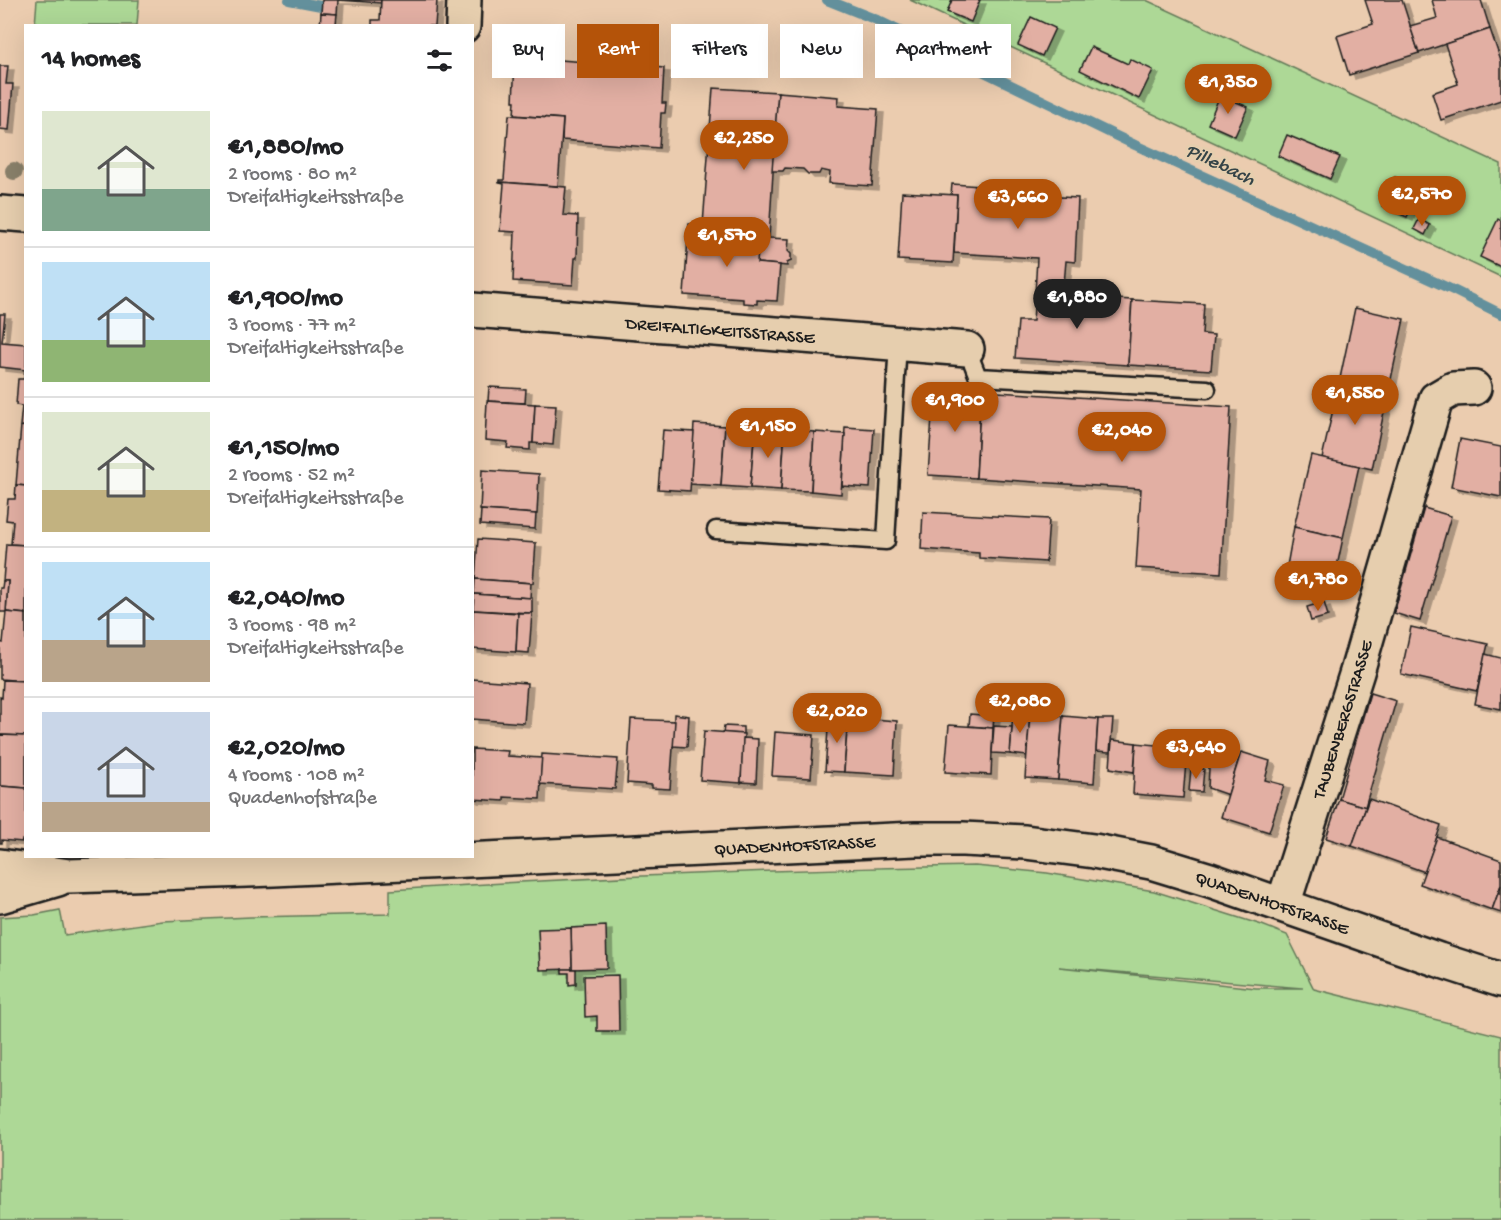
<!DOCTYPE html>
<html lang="en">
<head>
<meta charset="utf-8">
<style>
	:root { --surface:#fff; --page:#f2f2f2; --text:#202124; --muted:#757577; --line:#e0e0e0; --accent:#b45309 }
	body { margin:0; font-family:"Gochi Hand",sans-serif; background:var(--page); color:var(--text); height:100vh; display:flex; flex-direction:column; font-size:22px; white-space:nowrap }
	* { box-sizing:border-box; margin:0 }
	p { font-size:20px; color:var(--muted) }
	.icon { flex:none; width:33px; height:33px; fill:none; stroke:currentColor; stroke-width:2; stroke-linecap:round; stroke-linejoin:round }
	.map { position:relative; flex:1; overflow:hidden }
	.details { position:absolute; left:24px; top:24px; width:450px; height:834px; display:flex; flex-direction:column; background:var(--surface); border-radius:0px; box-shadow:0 6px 24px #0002 }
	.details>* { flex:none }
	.hud { position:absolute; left:492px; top:24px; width:570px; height:54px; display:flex; gap:12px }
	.price { position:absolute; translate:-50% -51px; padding:0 14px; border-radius:21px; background:var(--accent); color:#fff; font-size:20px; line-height:39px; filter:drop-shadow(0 2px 3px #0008) }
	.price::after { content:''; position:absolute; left:50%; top:36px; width:18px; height:14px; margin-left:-9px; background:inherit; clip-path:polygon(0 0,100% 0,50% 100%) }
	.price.current { background:#222; color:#fff }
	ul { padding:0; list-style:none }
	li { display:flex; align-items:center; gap:18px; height:150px; padding:0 18px }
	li+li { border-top:2px solid var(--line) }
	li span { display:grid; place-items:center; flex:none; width:168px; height:120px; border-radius:0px; color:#555 }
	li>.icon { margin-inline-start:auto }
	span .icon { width:72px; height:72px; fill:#fffc; stroke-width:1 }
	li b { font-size:26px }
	h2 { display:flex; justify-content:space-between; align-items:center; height:72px; padding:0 18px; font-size:26px }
	.tag { padding:0 21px; border-radius:0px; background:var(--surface); box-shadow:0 6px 24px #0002; font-size:21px; line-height:54px }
	.tag.current { background:var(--accent); color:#fff }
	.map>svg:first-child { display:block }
</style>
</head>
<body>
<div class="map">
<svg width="1501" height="1220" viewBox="0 0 1501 1220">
	<defs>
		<filter id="shadow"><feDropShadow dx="6" dy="4" stdDeviation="0" flood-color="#0004"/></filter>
	</defs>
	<rect width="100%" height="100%" fill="#ebccaf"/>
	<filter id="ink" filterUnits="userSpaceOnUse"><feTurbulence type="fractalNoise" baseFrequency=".0167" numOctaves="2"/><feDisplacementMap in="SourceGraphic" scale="12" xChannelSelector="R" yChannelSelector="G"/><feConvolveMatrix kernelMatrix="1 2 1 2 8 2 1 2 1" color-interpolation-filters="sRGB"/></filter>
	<g filter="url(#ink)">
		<g fill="#add896" stroke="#647a59" stroke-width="1.5" fill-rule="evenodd">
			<path d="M 37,0 L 139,0 L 137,25 L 35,25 Z"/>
			<path d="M 910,0 L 1146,0 L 1501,164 L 1501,277 Z"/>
			<path d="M 975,866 L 1047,873 L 1154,891 L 1262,925 L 1287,935 L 1314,989 L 1501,1036 L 1501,1220 L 0,1220 L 0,917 L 34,915 L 60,910 L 65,935 L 163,921 L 251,917 L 390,914 L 390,890 C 584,877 780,869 975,866 ZM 1059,967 L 1302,988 L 1303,988 L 1256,988 Z"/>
		</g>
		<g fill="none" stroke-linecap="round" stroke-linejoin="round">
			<g stroke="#63909c" stroke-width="10">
				<path d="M 289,0 L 321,6"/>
				<path d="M 827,0 L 877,20 L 1135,145 L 1455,291 L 1501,314"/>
			</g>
		</g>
		<g fill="#e2afa3" stroke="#1c1c1c" stroke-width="1.5" filter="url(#shadow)">
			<path d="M 322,0 L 381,0 L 381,3 L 338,0 L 337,14 L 321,13 Z"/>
			<path d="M 381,0 L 437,0 L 435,26 L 372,26 L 372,20 L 380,20 Z"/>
			<path d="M 952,0 L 980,0 L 971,22 L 947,12 Z"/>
			<path d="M 1365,0 L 1402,0 L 1419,53 L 1349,75 L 1337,36 L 1373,24 Z"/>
			<path d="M 1432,0 L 1481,0 L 1490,29 L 1419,53 L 1410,26 L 1437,18 Z"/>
			<path d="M 321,13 L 337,14 L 336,24 L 346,26 L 320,26 Z"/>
			<path d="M 1031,17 L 1055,28 L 1042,56 L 1018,45 Z"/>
			<path d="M 1490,29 L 1501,61 L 1501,100 L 1441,120 L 1432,93 L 1458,84 L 1445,44 Z"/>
			<path d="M 1091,47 L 1128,64 L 1130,59 L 1153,70 L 1139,99 L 1080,70 Z"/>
			<path d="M 534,58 L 664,68 L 662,103 L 666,103 L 665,113 L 661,113 L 659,148 L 562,140 L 563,119 L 514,115 L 515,101 L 513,101 L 515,62 L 534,63 Z"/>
			<path d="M 0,66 L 8,66 L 6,84 L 13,84 L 9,130 L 0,129 Z"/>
			<path d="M 713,88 L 778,92 L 769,238 L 789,239 L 788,251 L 791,254 L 791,261 L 787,263 L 787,266 L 757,263 L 758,248 L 732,246 L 733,227 L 703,225 Z"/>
			<path d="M 778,92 L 839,97 L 838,106 L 878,109 L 872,186 L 829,183 L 830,172 L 821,170 L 819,174 L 808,174 L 803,169 L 785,168 L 783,171 L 772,171 Z"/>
			<path d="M 1220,95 L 1248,107 L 1235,136 L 1208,124 Z"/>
			<path d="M 509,115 L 563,119 L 558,186 L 499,182 L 499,180 L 504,180 Z"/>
			<path d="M 1287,135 L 1340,157 L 1330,179 L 1278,156 Z"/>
			<path d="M 1395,177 L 1420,188 L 1407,217 L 1382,206 Z"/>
			<path d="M 499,182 L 566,187 L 563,215 L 578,216 L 577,258 L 575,258 L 573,285 L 513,281 L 515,232 L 500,231 L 504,184 L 499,183 Z"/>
			<path d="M 952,184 L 1024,189 L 1024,195 L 1078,198 L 1075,262 L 1066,261 L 1063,296 L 1035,294 L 1037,258 L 954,253 L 957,195 L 951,195 Z"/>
			<path d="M 902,192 L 957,195 L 953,263 L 898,260 Z"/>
			<path d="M 1419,219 L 1430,225 L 1425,235 L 1414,229 Z"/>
			<path d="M 1498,219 L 1501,221 L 1501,267 L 1480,257 Z"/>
			<path d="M 689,224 L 733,227 L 732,246 L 758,248 L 757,263 L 780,265 L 777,301 L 757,300 L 757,304 L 743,303 L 743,299 L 684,295 Z"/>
			<path d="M 1035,294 L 1132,300 L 1128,365 L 1015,358 L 1018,321 L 1033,321 Z"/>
			<path d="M 1132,300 L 1204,304 L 1202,334 L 1214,335 L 1211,370 L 1128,365 Z"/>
			<path d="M 1355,308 L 1404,319 L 1388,393 L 1339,383 Z"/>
			<path d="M 0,314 L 5,314 L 2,342 L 26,344 L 26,370 L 0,367 Z"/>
			<path d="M 25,370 L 26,370 L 26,427 L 20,426 L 22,406 L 16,405 L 18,379 L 24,379 Z"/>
			<path d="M 1339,383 L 1388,393 L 1372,469 L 1322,458 Z"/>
			<path d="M 489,387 L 526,389 L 525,403 L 488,401 Z"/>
			<path d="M 934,388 L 981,391 L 976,478 L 928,475 Z"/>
			<path d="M 981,391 L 1231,407 L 1221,573 L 1136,568 L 1141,489 L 976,478 Z"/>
			<path d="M 487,401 L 535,404 L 533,443 L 530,443 L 530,450 L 507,448 L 508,442 L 485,440 Z"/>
			<path d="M 535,404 L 556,405 L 553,445 L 533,443 Z"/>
			<path d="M 694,424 L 725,426 L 721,486 L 690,484 Z"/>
			<path d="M 21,426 L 26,427 L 26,486 L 16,485 Z"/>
			<path d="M 725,426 L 755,428 L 750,488 L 721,486 Z"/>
			<path d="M 845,427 L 874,429 L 870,488 L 842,486 Z"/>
			<path d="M 755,428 L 785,430 L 781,490 L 750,488 Z"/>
			<path d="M 663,430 L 694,432 L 690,491 L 658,489 Z"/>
			<path d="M 785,430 L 814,432 L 811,491 L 781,490 Z"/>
			<path d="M 814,432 L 845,434 L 841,494 L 811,491 Z"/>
			<path d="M 1460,439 L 1501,447 L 1501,497 L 1451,487 Z"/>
			<path d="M 1311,455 L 1359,466 L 1343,538 L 1294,527 Z"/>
			<path d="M 482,470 L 539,474 L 537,514 L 480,510 Z"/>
			<path d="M 16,485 L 26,486 L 26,545 L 11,544 L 13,521 L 6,520 L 8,499 L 15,499 Z"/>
			<path d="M 1424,508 L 1451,516 L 1420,621 L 1394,613 Z"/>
			<path d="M 481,510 L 536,514 L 535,529 L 480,525 Z"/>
			<path d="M 923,512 L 1049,519 L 1046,562 L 979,558 L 979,553 L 921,549 Z"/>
			<path d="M 1294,527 L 1343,538 L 1335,576 L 1287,566 Z"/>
			<path d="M 478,539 L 536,543 L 533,583 L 475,579 Z"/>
			<path d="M 6,544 L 26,545 L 26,614 L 6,612 L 8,581 L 3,581 Z"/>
			<path d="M 475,579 L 531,583 L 530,598 L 474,594 Z"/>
			<path d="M 3,581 L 8,581 L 6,612 L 0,612 L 0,588 L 2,588 Z"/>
			<path d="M 474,594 L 532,598 L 532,613 L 473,610 Z"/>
			<path d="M 1324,602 L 1328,616 L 1311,621 L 1307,607 Z"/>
			<path d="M 473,610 L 518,613 L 516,652 L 472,649 Z"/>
			<path d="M 6,612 L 26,614 L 26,681 L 0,679 L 0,642 L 3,643 Z"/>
			<path d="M 518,613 L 532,613 L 529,653 L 516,652 Z"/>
			<path d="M 1411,627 L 1488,644 L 1477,691 L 1401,674 Z"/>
			<path d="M 1485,654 L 1501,658 L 1501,709 L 1475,704 Z"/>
			<path d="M 472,679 L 527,683 L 524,723 L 472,719 Z"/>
			<path d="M 3,680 L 26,681 L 26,736 L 0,735 L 0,697 L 2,698 Z"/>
			<path d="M 1370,693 L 1396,701 L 1365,807 L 1339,799 Z"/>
			<path d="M 1013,712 L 1030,714 L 1027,756 L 1010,754 Z"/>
			<path d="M 674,714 L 689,716 L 687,747 L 673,746 Z"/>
			<path d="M 970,714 L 994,716 L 993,728 L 969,726 Z"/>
			<path d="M 1030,714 L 1063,716 L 1058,780 L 1025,778 Z"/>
			<path d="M 829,716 L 848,717 L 844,772 L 825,771 Z"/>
			<path d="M 1063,716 L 1098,719 L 1094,783 L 1058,780 Z"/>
			<path d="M 848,717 L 897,721 L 894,775 L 844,772 Z"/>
			<path d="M 631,719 L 675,721 L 670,789 L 652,788 L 652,785 L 627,783 Z"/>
			<path d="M 1098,719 L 1113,719 L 1110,752 L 1096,751 Z"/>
			<path d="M 949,725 L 993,728 L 991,775 L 945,772 Z"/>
			<path d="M 724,726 L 743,727 L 743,734 L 723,733 Z"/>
			<path d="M 994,726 L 1012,727 L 1010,754 L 992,753 Z"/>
			<path d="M 704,731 L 744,734 L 741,783 L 700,780 Z"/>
			<path d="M 775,732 L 814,735 L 811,778 L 772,776 Z"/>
			<path d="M 0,735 L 26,736 L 26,788 L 0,786 Z"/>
			<path d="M 1168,736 L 1188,738 L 1183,798 L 1133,794 L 1136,743 L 1167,746 Z"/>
			<path d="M 743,738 L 758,739 L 756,783 L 741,782 Z"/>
			<path d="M 1112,740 L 1136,743 L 1134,772 L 1110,768 Z"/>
			<path d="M 472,749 L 508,751 L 507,756 L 542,758 L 540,799 L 504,797 L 504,801 L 472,799 Z"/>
			<path d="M 1210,749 L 1239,758 L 1228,795 L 1208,788 Z"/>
			<path d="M 1241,752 L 1270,761 L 1265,780 L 1284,785 L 1269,832 L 1221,817 Z"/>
			<path d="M 542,754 L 618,759 L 615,789 L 540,784 Z"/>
			<path d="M 1191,768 L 1204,769 L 1202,792 L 1189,791 Z"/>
			<path d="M 0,786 L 26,788 L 26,840 L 22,840 L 22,842 L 2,840 L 2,843 L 0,843 Z"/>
			<path d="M 1339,799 L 1366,807 L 1352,846 L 1326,838 Z"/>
			<path d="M 1369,799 L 1441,825 L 1425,872 L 1352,846 Z"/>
			<path d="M 1437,837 L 1501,860 L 1501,885 L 1492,910 L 1420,884 Z"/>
			<path d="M 1501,885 L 1501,913 L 1492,910 Z"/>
			<path d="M 606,926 L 607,968 L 572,969 L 571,928 Z"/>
			<path d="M 571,928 L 572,969 L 540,970 L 538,929 Z"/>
			<path d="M 562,969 L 576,969 L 576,984 L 569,985 L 569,973 L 562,973 Z"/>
			<path d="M 618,975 L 619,1031 L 597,1031 L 597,1016 L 585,1017 L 584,976 Z"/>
		</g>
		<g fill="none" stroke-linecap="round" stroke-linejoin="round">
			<defs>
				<g id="service">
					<path d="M 967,349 L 978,377 L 1207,389"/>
					<path d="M 716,530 L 886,541 L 898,343"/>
				</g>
				<g id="minor">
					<path d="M 463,26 L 464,0"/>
					<path d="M 0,213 L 26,215"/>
					<path id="s1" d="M 472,310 L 967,349"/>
					<path id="s2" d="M 0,866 L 69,876 L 274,869 L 915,839 L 963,839 L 1025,842 L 1094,851 L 1151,862 L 1210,880 L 1439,960 L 1501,980"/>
					<path d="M 0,896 L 58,879"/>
					<path id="s3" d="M 1283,905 L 1357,672 L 1436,399 L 1453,389 L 1474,388"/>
				</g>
			</defs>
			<use href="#service" stroke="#1c1c1c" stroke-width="21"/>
			<use href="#minor" stroke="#1c1c1c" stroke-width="38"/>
			<use href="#service" stroke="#e6ceae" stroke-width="16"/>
			<use href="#minor" stroke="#e6ceae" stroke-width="33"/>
		</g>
		<circle fill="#89806b" cx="14" cy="171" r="9"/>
	</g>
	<g text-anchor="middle" stroke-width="6" stroke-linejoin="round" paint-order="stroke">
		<g font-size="18" fill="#1c1c1c" stroke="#e6ceae">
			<text dy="6" stroke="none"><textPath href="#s1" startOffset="249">DREIFALTIGKEITSSTRASSE</textPath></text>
			<text dy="6" stroke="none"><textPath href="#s3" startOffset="195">TAUBENBERGSTRASSE</textPath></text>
			<text dy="6" stroke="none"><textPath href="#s2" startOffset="796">QUADENHOFSTRASSE</textPath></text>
			<text dy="6" stroke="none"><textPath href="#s2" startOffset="1282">QUADENHOFSTRASSE</textPath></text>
		</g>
		<g font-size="20" font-style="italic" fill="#344347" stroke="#e6ceae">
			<text transform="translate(1221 163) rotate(25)" y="7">Pillebach</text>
		</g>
	</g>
</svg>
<b class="price" style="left:1228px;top:115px">€1,350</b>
<b class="price" style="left:744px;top:171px">€2,250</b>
<b class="price" style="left:1422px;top:227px">€2,570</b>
<b class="price" style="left:1018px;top:230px">€3,660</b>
<b class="price" style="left:727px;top:268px">€1,570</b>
<b class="price current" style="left:1077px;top:330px">€1,880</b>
<b class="price" style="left:1355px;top:426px">€1,550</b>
<b class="price" style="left:955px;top:433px">€1,900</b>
<b class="price" style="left:768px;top:459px">€1,150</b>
<b class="price" style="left:1122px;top:463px">€2,040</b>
<b class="price" style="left:1318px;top:612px">€1,780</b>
<b class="price" style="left:1020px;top:734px">€2,080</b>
<b class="price" style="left:837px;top:744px">€2,020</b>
<b class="price" style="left:1196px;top:780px">€3,640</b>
<div class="hud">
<a class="tag">Buy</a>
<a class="tag current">Rent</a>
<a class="tag">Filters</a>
<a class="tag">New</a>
<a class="tag">Apartment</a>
</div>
<section class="details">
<h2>14 homes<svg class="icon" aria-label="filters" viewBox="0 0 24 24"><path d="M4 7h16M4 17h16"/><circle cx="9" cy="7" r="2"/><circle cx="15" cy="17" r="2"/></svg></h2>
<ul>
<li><span style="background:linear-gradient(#dfe7d0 65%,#7fa58c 0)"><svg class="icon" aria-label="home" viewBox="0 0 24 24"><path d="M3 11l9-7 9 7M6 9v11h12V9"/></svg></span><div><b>€1,880/mo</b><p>2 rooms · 80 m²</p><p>Dreifaltigkeitsstraße</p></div></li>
<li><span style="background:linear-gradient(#bfe0f5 65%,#8fb573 0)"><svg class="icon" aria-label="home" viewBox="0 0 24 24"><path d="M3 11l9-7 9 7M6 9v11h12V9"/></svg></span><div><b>€1,900/mo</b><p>3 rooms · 77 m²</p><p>Dreifaltigkeitsstraße</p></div></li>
<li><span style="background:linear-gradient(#dfe7d0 65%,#c2b280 0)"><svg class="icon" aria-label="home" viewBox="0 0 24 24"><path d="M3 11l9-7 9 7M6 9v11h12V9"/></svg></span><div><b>€1,150/mo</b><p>2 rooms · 52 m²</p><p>Dreifaltigkeitsstraße</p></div></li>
<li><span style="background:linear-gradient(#bfe0f5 65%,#b9a48a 0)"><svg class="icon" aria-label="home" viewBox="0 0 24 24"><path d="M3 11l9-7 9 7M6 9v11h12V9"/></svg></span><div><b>€2,040/mo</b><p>3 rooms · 98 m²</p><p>Dreifaltigkeitsstraße</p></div></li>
<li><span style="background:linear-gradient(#c9d6e8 75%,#b9a48a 0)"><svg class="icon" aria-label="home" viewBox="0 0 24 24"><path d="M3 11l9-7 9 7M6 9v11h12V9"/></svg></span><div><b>€2,020/mo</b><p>4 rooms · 108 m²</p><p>Quadenhofstraße</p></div></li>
</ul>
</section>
</div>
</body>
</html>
